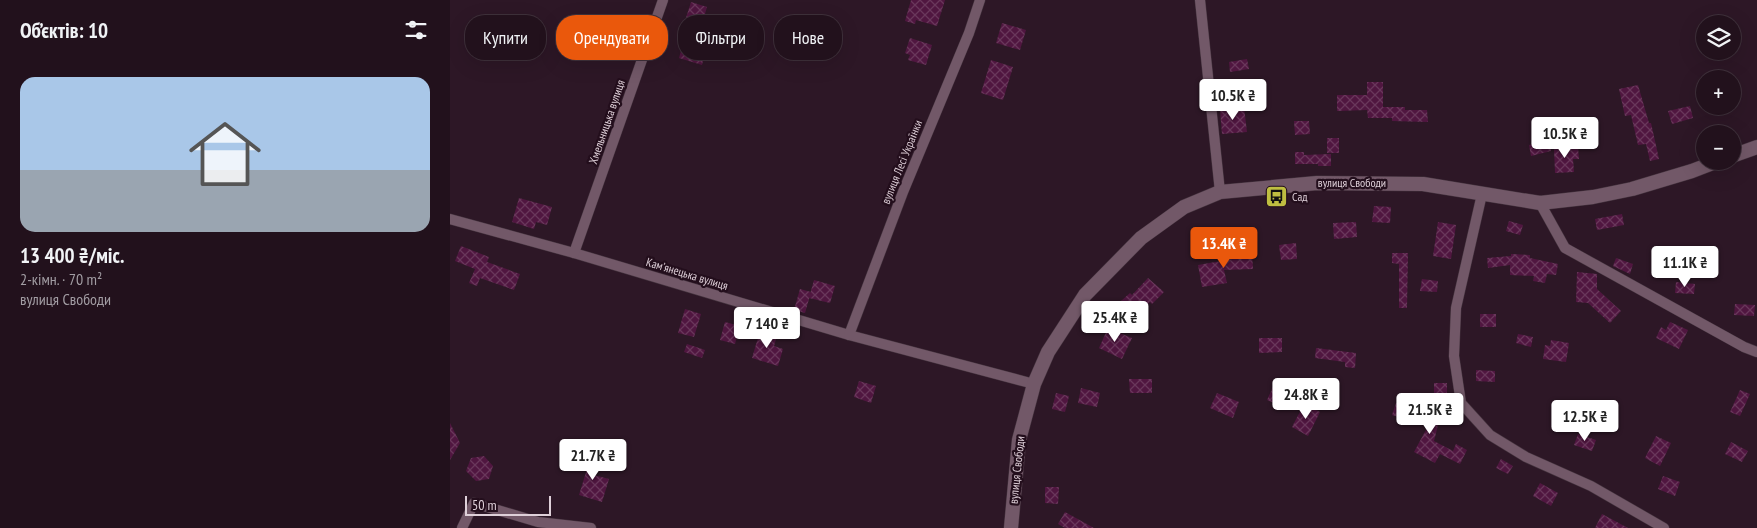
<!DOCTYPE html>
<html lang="uk">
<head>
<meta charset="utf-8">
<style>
	:root { --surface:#22111c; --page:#2e1f29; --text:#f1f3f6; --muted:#a29da3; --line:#3f313b; --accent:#ea580c }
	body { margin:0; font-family:"PT Sans Narrow",sans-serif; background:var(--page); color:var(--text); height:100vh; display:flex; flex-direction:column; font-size:19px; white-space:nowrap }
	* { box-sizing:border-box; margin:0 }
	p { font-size:16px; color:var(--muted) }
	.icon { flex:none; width:28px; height:28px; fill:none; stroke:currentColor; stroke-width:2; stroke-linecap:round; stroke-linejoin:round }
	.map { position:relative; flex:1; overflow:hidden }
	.side { display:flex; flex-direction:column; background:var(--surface); width:450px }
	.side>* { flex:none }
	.hud { position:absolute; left:15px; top:15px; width:475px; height:45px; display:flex; gap:10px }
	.tools { position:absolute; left:1246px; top:15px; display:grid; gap:10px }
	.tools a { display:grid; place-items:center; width:45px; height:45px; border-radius:50%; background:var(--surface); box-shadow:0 5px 20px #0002,0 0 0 1px var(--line); font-size:25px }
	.scale { position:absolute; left:15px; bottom:12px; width:86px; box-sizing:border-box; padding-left:5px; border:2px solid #dfd0d9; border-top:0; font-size:14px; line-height:18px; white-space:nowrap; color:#dfd0d9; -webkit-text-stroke:4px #230e1c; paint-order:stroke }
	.price { position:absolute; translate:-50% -42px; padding:0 11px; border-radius:5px; background:#fff; color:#222; font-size:16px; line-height:32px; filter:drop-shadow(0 1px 2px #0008) }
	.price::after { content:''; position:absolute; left:50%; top:30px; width:15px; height:11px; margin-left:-8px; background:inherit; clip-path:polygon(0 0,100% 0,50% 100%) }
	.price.current { background:var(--accent); color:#fff }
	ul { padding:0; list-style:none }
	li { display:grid; align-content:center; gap:10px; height:265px; padding:0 20px }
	li span { display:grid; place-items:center; height:155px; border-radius:15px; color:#555 }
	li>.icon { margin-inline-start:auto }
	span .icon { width:90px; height:90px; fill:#fffc; stroke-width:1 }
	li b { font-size:21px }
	h2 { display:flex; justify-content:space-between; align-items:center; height:60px; padding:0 20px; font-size:21px }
	.pill { padding:0 18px; border-radius:20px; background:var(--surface); box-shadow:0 5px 20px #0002,0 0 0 1px var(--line); font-size:18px; line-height:45px }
	.pill.current { background:var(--accent); color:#fff }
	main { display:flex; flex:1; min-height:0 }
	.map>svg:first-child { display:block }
</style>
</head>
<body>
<main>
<section class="side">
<h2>Об’єктів: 10<svg class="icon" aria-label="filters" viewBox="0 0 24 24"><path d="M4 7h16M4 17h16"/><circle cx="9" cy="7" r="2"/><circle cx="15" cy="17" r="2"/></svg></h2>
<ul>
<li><span style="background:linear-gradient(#a9c7e8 60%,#9aa5b1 0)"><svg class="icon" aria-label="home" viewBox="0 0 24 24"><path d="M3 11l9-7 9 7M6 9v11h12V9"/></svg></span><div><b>13 400 ₴/міс.</b><p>2-кімн. · 70 m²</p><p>вулиця Свободи</p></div></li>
</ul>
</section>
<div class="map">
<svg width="1307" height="528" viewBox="0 0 1307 528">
	<defs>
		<pattern id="building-cross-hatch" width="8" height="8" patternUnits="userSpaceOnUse" patternTransform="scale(1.25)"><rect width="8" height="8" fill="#501640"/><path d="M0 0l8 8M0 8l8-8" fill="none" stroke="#69375b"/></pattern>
	</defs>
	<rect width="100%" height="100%" fill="#2d1726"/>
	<g fill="url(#building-cross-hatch)">
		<path d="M 461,0 L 495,0 L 487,26 L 466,20 L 465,24 L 455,21 Z"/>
		<path d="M 241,2 L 257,7 L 247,41 L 257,44 L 252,65 L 229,58 L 239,22 L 235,21 Z"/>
		<path d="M 552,23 L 576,30 L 570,50 L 546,43 Z"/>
		<path d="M 460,38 L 482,45 L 476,65 L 458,60 L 460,55 L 455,53 Z"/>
		<path d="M 797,59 L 799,69 L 780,72 L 779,62 Z"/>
		<path d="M 541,60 L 563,67 L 553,100 L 531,93 Z"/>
		<path d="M 917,82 L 933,82 L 933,107 L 955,107 L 955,110 L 977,110 L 978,122 L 942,121 L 942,118 L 918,118 L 917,110 L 887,111 L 887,95 L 917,95 Z"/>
		<path d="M 1188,85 L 1199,123 L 1201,123 L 1209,159 L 1200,161 L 1196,144 L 1188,145 L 1181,115 L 1175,116 L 1169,89 Z"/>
		<path d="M 1240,106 L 1243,118 L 1222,124 L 1218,111 Z"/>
		<path d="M 794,107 L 797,132 L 772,134 L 770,110 Z"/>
		<path d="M 844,121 L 859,121 L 860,134 L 845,135 Z"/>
		<path d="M 1141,126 L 1143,138 L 1123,140 L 1122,128 Z"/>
		<rect x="877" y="138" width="12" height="15"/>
		<path d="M 1099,140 L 1101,151 L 1081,156 L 1079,145 Z"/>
		<path d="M 1128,147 L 1129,159 L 1123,159 L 1124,172 L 1105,173 L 1104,148 Z"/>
		<path d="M 845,152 L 854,152 L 854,155 L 881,154 L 881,166 L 868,166 L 868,164 L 845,164 Z"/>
		<path d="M 69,198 L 102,207 L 97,225 L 86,222 L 84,229 L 62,222 Z"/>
		<path d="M 924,206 L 941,207 L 940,223 L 922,222 Z"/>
		<path d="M 1172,214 L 1174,225 L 1147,230 L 1145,219 Z"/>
		<path d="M 1059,221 L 1073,225 L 1070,235 L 1056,231 Z"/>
		<path d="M 906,222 L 907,237 L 884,239 L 883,223 Z"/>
		<path d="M 988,222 L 1006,225 L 1001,259 L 983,256 Z"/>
		<path d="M 846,243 L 847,259 L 831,260 L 829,245 Z"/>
		<path d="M 11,246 L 39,257 L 37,262 L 70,274 L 64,290 L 30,278 L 27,286 L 19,283 L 25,269 L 5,261 Z"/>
		<path d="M 802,252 L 803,269 L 774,270 L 777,283 L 752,287 L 748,265 L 788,258 L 788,253 Z"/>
		<path d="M 942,253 L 958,253 L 957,308 L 949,308 L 949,264 L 942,263 Z"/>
		<path d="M 1061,254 L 1080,255 L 1080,258 L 1108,264 L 1106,275 L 1097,274 L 1095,283 L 1083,281 L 1084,276 L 1060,275 L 1060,265 L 1038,268 L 1037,258 L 1061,256 Z"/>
		<path d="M 1166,258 L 1183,264 L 1180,274 L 1163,266 Z"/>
		<path d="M 1127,272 L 1147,274 L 1147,289 L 1171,311 L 1160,323 L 1138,303 L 1126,302 Z"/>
		<path d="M 698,278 L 714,292 L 702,304 L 700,302 L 681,321 L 670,310 L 675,305 L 671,301 L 680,293 L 682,295 Z"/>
		<path d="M 972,279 L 988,281 L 987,292 L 970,291 Z"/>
		<path d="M 364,280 L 385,286 L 380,303 L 359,298 Z"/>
		<path d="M 1226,282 L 1245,284 L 1244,294 L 1225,293 Z"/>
		<path d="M 350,289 L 361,292 L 355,313 L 344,310 Z"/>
		<path d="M 1285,304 L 1305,305 L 1304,316 L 1284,315 Z"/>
		<path d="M 235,309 L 251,314 L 244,337 L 228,333 Z"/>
		<rect x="1030" y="314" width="16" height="13"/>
		<path d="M 275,322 L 290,326 L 285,344 L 270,340 Z"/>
		<path d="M 1220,322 L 1238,330 L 1229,349 L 1206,338 L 1211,327 L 1216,330 Z"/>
		<path d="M 658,328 L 682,338 L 672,359 L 649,348 Z"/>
		<path d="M 310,331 L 327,336 L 324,346 L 333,349 L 328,366 L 302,358 Z"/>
		<path d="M 1068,334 L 1083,337 L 1081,347 L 1066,343 Z"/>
		<path d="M 809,338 L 832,338 L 832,352 L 809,353 Z"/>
		<path d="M 1101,340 L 1119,343 L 1116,362 L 1093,359 L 1095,345 L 1100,346 Z"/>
		<path d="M 237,344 L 255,350 L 252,358 L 234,352 Z"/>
		<path d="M 866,348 L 906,353 L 905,368 L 895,367 L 895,362 L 865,358 Z"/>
		<path d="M 1026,370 L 1045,371 L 1045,382 L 1026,381 Z"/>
		<path d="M 827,378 L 838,383 L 828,405 L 817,400 Z"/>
		<path d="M 679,379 L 702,379 L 702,393 L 680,393 Z"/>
		<path d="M 409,381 L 426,386 L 421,403 L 404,397 Z"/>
		<rect x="984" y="383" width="13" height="10"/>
		<path d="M 631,388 L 650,393 L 647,407 L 628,403 Z"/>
		<path d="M 1290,390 L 1300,394 L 1290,416 L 1280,412 Z"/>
		<path d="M 606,393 L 619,396 L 615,412 L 602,409 Z"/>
		<path d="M 767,393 L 789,402 L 783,418 L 760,408 Z"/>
		<path d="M 946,403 L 962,409 L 961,411 L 983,416 L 990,404 L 993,405 L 984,441 L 1003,451 L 1006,444 L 1017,450 L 1010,464 L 990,454 L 985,463 L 964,452 L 978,426 L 942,415 Z"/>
		<path d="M 854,404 L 870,412 L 858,436 L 842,427 Z"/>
		<path d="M 0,423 L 10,443 L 0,460 Z"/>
		<path d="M 1128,434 L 1146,440 L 1142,451 L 1124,445 Z"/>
		<path d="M 1206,436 L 1221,443 L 1210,466 L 1195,458 Z"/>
		<path d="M 1281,442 L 1298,451 L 1292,462 L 1275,454 Z"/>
		<path d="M 139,452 L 150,456 L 144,475 L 159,479 L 152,502 L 129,495 L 137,469 L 135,468 Z"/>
		<path d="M 34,456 L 43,466 L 39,479 L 26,481 L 16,471 L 21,458 Z"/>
		<path d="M 1051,459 L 1063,466 L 1058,474 L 1046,468 Z"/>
		<path d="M 1213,476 L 1230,482 L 1225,496 L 1208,489 Z"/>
		<path d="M 1090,483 L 1108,493 L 1101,506 L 1083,496 Z"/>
		<path d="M 595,487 L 609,487 L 608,504 L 595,503 Z"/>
		<path d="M 615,512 L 644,528 L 615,528 L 608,524 Z"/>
		<path d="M 1152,514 L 1178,528 L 1145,528 Z"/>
	</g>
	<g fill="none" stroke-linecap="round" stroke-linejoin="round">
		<defs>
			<g id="street">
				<path d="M 750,0 L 770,192"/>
				<path d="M 1032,194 L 1006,308 L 1004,356 L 1011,403 L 1040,435 L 1076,457 L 1141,486 L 1214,528"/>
				<path d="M 1090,203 L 1115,248 L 1294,347 L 1307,352"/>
				<path d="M 0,219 L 124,253 L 399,335 L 584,384"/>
				<path d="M 124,253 L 213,0"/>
				<path d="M 399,335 L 453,192 L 519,33 L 530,0"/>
				<path d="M 12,528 L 24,503 L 88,522 L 141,528"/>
			</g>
			<g id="secondary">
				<path d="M 1282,156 L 1307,147"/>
				<path d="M 561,528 L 569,440 L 584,384 L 598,352 L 635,295 L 691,238 L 734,207 L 770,192 L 867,183 L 973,184 L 1090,203 L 1143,197 L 1182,189 L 1242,171 L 1268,161"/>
			</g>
		</defs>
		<use href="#street" stroke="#45343f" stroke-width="11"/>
		<use href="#secondary" stroke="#45343f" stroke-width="15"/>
		<use href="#street" stroke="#725868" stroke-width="10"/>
		<use href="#secondary" stroke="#725868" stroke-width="14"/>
	</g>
	<defs>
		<symbol id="bus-square" viewBox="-11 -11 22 22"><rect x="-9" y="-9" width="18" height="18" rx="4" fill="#bfbe41" stroke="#230e1c"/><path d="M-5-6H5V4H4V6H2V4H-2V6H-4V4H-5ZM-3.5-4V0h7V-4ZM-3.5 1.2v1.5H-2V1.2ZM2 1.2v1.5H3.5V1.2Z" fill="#111"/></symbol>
	</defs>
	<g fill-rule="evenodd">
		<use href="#bus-square" x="814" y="184" width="25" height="25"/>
	</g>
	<g text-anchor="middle" stroke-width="4.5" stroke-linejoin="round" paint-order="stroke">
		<g font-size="12" fill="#dfd0d9" stroke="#230e1c">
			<text transform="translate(157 122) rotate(-71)" y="4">Хмельницька вулиця</text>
			<text transform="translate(452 162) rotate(-68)" y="4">вулиця Лесі Українки</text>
			<text x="902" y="187">вулиця Свободи</text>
			<text transform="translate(237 274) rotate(17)" y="4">Камʼянецька вулиця</text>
			<text transform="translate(567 470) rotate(-84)" y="4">вулиця Свободи</text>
		</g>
		<g font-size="12" fill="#dfd0d9" stroke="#230e1c" text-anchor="start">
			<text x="842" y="201">Сад</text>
		</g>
	</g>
</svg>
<div class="tools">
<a><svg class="icon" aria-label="layers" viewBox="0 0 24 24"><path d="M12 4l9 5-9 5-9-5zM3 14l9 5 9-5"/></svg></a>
<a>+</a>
<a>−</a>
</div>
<div class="scale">50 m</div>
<b class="price" style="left:783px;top:121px">10.5K ₴</b>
<b class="price" style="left:1115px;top:159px">10.5K ₴</b>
<b class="price current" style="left:774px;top:269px">13.4K ₴</b>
<b class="price" style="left:1235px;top:288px">11.1K ₴</b>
<b class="price" style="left:665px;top:343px">25.4K ₴</b>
<b class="price" style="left:317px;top:349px">7 140 ₴</b>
<b class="price" style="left:856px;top:420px">24.8K ₴</b>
<b class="price" style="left:980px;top:435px">21.5K ₴</b>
<b class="price" style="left:1135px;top:442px">12.5K ₴</b>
<b class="price" style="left:143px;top:481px">21.7K ₴</b>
<div class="hud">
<a class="pill">Купити</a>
<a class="pill current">Орендувати</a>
<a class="pill">Фільтри</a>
<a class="pill">Нове</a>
</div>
</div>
</main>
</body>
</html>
